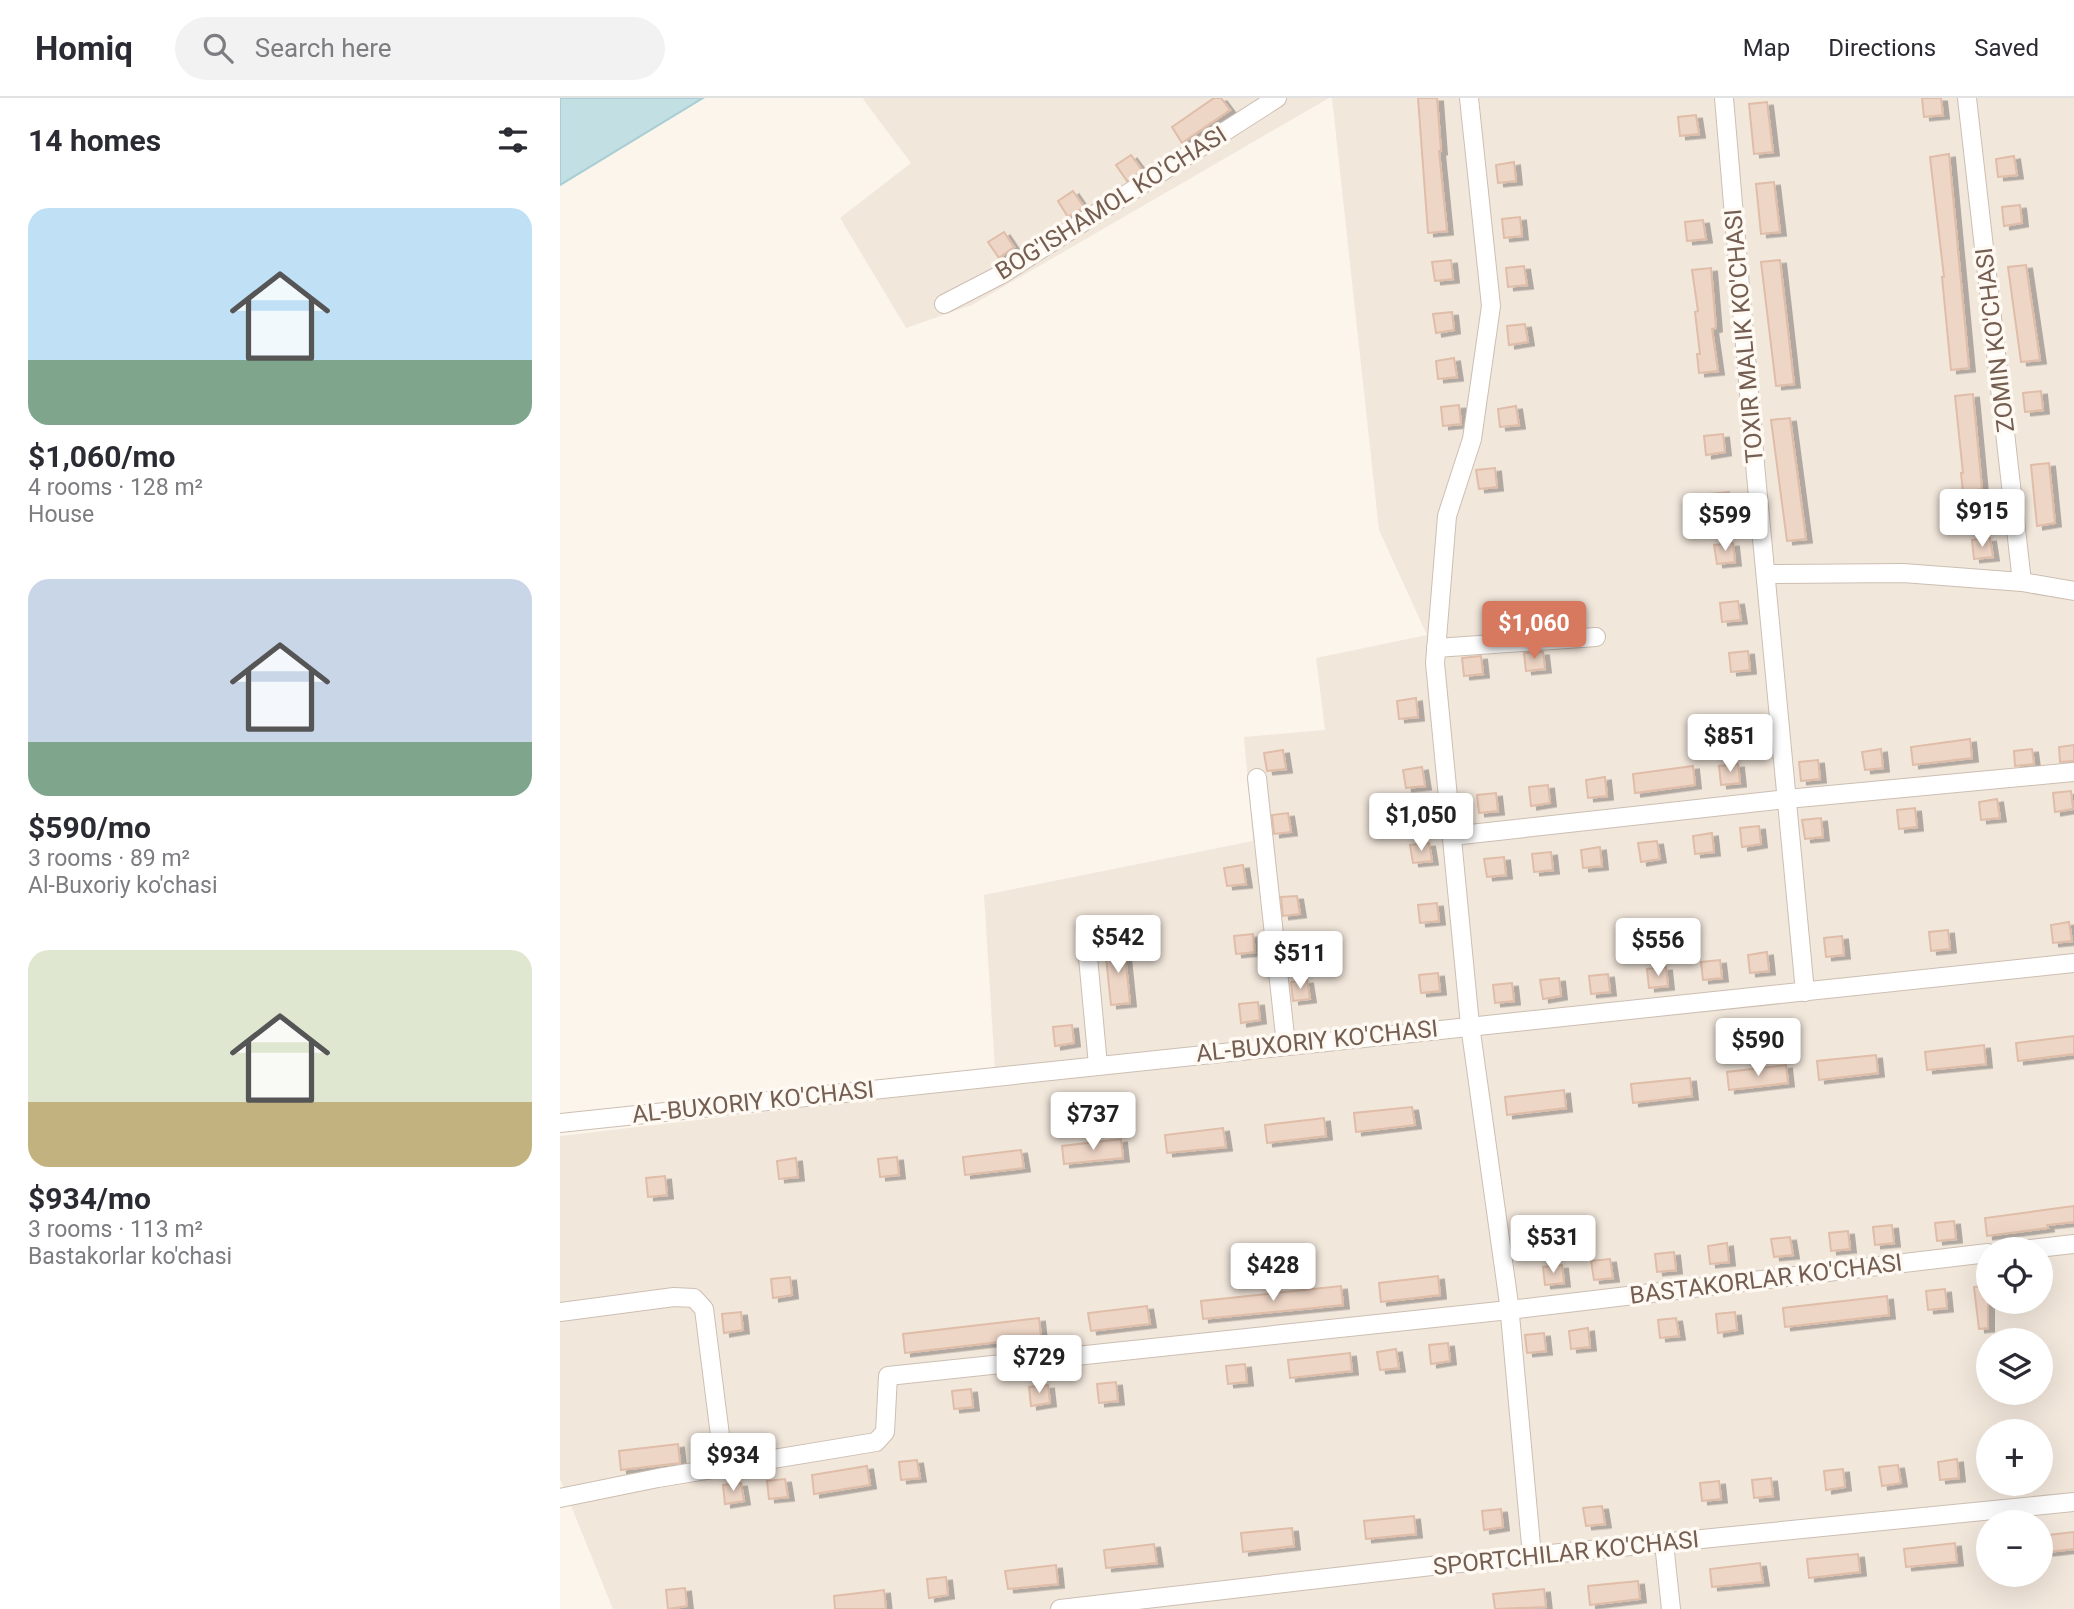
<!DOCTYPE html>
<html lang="en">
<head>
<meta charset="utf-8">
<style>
	:root { --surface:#fff; --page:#f2f2f3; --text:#2b2b33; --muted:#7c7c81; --line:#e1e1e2; --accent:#d7795f }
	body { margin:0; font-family:Roboto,sans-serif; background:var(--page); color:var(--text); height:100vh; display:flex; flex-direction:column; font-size:26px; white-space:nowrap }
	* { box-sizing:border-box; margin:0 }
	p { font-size:23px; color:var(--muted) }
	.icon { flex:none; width:38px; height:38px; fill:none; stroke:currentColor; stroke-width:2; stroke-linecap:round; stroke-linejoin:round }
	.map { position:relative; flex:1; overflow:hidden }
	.details { display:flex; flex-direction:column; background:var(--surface); width:560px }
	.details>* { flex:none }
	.fabs { position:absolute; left:1416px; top:1139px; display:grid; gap:14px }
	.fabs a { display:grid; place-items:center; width:77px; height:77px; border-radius:50%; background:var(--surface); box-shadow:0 7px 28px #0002; font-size:35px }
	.price { position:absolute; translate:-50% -60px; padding:0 16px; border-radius:7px; background:#fff; color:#222; font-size:23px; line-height:46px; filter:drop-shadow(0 2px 4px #0008) }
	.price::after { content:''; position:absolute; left:50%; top:42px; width:21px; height:16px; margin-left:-10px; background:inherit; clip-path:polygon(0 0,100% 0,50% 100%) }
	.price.on { background:var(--accent); color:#fff }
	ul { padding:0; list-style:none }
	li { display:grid; align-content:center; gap:14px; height:371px; padding:0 28px }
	li span { display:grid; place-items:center; height:217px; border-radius:21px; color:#555 }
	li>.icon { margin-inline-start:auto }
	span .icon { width:126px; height:126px; fill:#fffc; stroke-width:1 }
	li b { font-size:30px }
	h2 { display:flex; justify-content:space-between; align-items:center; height:84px; padding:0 28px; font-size:30px }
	header { display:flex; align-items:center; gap:42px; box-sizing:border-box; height:98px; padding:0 35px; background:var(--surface); border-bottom:2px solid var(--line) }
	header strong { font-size:33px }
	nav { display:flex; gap:38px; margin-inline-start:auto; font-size:24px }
	.search { width:490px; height:63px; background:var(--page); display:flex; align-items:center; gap:18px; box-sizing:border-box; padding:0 24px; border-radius:38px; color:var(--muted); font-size:26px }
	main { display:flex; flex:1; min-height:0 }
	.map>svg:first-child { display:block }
</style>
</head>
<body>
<header>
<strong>Homiq</strong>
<div class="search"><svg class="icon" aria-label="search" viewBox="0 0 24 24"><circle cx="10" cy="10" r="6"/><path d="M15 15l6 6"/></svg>Search here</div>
<nav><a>Map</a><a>Directions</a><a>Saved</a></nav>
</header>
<main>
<section class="details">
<h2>14 homes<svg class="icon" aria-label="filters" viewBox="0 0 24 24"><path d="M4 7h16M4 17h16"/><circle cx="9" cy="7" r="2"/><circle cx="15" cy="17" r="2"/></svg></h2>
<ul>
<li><span style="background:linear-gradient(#bfe0f5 70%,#7fa58c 0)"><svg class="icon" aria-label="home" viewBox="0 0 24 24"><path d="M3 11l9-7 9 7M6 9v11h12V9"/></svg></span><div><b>$1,060/mo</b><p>4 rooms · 128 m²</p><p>House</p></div></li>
<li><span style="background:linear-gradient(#c9d6e8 75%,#7fa58c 0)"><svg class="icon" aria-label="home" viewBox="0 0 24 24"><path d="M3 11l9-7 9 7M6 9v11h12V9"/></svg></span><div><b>$590/mo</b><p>3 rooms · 89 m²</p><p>Al-Buxoriy ko'chasi</p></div></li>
<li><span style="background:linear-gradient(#dfe7d0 70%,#c2b280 0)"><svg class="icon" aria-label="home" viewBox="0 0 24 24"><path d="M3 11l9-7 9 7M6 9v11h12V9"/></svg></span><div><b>$934/mo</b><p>3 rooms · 113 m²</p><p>Bastakorlar ko'chasi</p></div></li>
</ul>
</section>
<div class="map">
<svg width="1514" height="1511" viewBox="0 0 1514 1511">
	<defs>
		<filter id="shadow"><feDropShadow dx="6" dy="3.5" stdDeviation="0" flood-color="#0004"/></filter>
	</defs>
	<rect width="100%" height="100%" fill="#fbf5ec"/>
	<g fill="#f2e7db" fill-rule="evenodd">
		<path d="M 305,0 L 769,0 L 412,207 L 346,230 L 280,120 L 351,65 L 303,1 Z"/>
		<path d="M 772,0 L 1514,0 L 1514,1511 L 53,1511 L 0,1381 L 0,1038 L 436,987 L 424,797 L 693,743 L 684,639 L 765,632 L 756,560 L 867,537 L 819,432 ZM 1428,1152 L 1480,1152 L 1480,1204 L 1428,1204 ZM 1428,1242 L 1480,1242 L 1480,1295 L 1428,1295 ZM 1428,1334 L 1480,1334 L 1480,1386 L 1428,1386 ZM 1428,1424 L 1480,1424 L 1480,1477 L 1428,1477 Z"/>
	</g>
	<path fill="#c2dfe3" stroke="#a9ced4" stroke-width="2" d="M 0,0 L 143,0 L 0,87 Z"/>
	<g fill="#eed6c6" stroke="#dfbda8" stroke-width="2" filter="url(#shadow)">
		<path d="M 654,0 L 661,0 L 670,12 L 622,45 L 612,29 Z"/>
		<path d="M 858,0 L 877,0 L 881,53 L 879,53 L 887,133 L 868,135 Z"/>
		<path d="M 1362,0 L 1381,0 L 1383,17 L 1364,19 Z"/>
		<path d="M 1207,4 L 1213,54 L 1194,56 L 1189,6 Z"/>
		<path d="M 1136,17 L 1139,36 L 1120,38 L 1118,19 Z"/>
		<path d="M 1389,56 L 1409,270 L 1391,272 L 1382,179 L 1384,179 L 1370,59 Z"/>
		<path d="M 571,57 L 582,72 L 567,83 L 556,67 Z"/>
		<path d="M 1454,58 L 1457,77 L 1438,79 L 1436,61 Z"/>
		<path d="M 954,64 L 956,83 L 938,85 L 936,67 Z"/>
		<path d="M 1214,84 L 1220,134 L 1201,136 L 1196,86 Z"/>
		<path d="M 513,93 L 524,109 L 508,119 L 498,103 Z"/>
		<path d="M 1460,107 L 1462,125 L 1444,128 L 1442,109 Z"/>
		<path d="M 960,119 L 962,138 L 944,140 L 942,121 Z"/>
		<path d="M 1143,122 L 1146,141 L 1127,143 L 1125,124 Z"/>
		<path d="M 444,134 L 454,149 L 439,160 L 428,144 Z"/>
		<path d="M 891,162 L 893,181 L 875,183 L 872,164 Z"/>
		<path d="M 1220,162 L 1234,286 L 1216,288 L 1201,164 Z"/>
		<path d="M 1466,167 L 1480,262 L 1461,264 L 1448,169 Z"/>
		<path d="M 964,168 L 967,187 L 948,189 L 946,170 Z"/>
		<path d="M 1151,170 L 1156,230 L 1152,231 L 1158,273 L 1139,275 L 1137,256 L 1140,256 L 1135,214 L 1138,213 L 1132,172 Z"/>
		<path d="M 892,214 L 894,232 L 876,235 L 873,216 Z"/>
		<path d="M 965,226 L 968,244 L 949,247 L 947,228 Z"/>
		<path d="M 894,260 L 897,279 L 878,281 L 876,263 Z"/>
		<path d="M 1481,293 L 1483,312 L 1465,314 L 1463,295 Z"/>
		<path d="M 1413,296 L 1422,391 L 1403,394 L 1401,375 L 1403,375 L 1395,298 Z"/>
		<path d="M 899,307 L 901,326 L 883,328 L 881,309 Z"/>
		<path d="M 956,308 L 959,327 L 940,329 L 938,311 Z"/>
		<path d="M 1230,320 L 1246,441 L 1227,443 L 1211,322 Z"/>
		<path d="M 1163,336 L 1165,354 L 1146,357 L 1144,338 Z"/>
		<path d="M 1489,365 L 1495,425 L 1477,428 L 1471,367 Z"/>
		<path d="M 935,370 L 937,389 L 919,391 L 916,372 Z"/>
		<path d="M 1169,394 L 1171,413 L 1152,415 L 1150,396 Z"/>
		<path d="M 1430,440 L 1433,459 L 1414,461 L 1412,442 Z"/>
		<path d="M 1173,445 L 1175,464 L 1157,466 L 1154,447 Z"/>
		<path d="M 1178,503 L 1181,522 L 1162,524 L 1160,505 Z"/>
		<path d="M 1188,553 L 1190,572 L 1171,574 L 1169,555 Z"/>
		<path d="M 983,554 L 985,571 L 966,573 L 964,555 Z"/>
		<path d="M 921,558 L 923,576 L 904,578 L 902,560 Z"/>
		<path d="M 856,600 L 858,619 L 839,621 L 837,603 Z"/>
		<path d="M 1410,641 L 1412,660 L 1353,667 L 1351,649 Z"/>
		<path d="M 1514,647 L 1514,663 L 1500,664 L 1499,649 Z"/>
		<path d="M 1321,651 L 1323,670 L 1305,672 L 1302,654 Z"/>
		<path d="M 1472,651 L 1474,666 L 1455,668 L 1454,653 Z"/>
		<path d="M 723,652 L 726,671 L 707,673 L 704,655 Z"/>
		<path d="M 1258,662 L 1260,681 L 1241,683 L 1239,664 Z"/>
		<path d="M 1178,666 L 1180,685 L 1161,687 L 1159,668 Z"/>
		<path d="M 1133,668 L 1135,687 L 1075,695 L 1073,676 Z"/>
		<path d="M 862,669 L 865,688 L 846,690 L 843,672 Z"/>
		<path d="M 1045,679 L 1047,698 L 1028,700 L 1026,682 Z"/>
		<path d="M 988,687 L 990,705 L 971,708 L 969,689 Z"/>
		<path d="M 1511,693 L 1513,711 L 1495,714 L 1493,695 Z"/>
		<path d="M 936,695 L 938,713 L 919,715 L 917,697 Z"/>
		<path d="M 1437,701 L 1440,720 L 1421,722 L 1419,704 Z"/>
		<path d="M 1355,710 L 1357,729 L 1339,731 L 1337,712 Z"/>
		<path d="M 728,715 L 731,734 L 714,736 L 712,717 Z"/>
		<path d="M 1261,720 L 1263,739 L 1245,741 L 1242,722 Z"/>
		<path d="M 1199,728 L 1201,746 L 1182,749 L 1180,730 Z"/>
		<path d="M 1152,735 L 1154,754 L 1135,756 L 1133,738 Z"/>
		<path d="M 1097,743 L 1100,761 L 1081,764 L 1078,745 Z"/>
		<path d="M 869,745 L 872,763 L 853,765 L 850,747 Z"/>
		<path d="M 1040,749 L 1042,768 L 1023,770 L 1021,752 Z"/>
		<path d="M 991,754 L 993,772 L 974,774 L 972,756 Z"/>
		<path d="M 944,759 L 946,777 L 927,779 L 924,761 Z"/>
		<path d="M 683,767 L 686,786 L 667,788 L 664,770 Z"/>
		<path d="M 737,798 L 740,816 L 723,818 L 721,799 Z"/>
		<path d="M 877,805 L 879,823 L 860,825 L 858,807 Z"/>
		<path d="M 1509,824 L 1512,843 L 1493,845 L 1491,827 Z"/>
		<path d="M 1388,832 L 1390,851 L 1371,853 L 1369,834 Z"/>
		<path d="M 693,836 L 695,854 L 676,856 L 674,838 Z"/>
		<path d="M 1282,838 L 1284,857 L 1266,859 L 1264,840 Z"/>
		<path d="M 564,847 L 570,905 L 551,907 L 545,850 Z"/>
		<path d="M 1207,854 L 1209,873 L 1190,875 L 1188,857 Z"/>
		<path d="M 1160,862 L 1162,880 L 1143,882 L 1141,864 Z"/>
		<path d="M 1106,869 L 1108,888 L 1089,890 L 1087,871 Z"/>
		<path d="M 878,875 L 880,893 L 861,895 L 859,877 Z"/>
		<path d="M 1048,876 L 1050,894 L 1031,896 L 1029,878 Z"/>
		<path d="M 999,880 L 1001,898 L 983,901 L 980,882 Z"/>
		<path d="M 747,882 L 750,901 L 733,903 L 731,884 Z"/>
		<path d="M 952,885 L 954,903 L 935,905 L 933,887 Z"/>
		<path d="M 698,904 L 700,922 L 681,925 L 679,906 Z"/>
		<path d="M 512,927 L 514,945 L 495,948 L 493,929 Z"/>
		<path d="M 1514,938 L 1514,956 L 1458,963 L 1456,945 Z"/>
		<path d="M 1424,947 L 1426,966 L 1367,972 L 1365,954 Z"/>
		<path d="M 1316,957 L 1318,975 L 1259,982 L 1257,963 Z"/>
		<path d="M 1226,967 L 1228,985 L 1169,992 L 1167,974 Z"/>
		<path d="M 1130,980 L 1132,998 L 1073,1005 L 1071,986 Z"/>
		<path d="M 1004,992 L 1006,1010 L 947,1017 L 945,999 Z"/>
		<path d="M 852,1009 L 855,1027 L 796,1034 L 794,1015 Z"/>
		<path d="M 764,1020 L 766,1038 L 707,1045 L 705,1027 Z"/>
		<path d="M 663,1030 L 666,1049 L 607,1055 L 605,1037 Z"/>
		<path d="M 561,1041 L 563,1060 L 504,1066 L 502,1048 Z"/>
		<path d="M 461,1052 L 464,1070 L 405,1077 L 403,1059 Z"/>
		<path d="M 337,1059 L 339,1077 L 320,1079 L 318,1061 Z"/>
		<path d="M 236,1060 L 238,1079 L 219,1081 L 217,1063 Z"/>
		<path d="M 105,1078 L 107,1097 L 88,1099 L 86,1080 Z"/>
		<path d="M 1514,1108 L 1514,1124 L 1487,1127 L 1488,1130 L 1427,1138 L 1425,1120 Z"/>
		<path d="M 1394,1123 L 1396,1141 L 1377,1143 L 1375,1125 Z"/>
		<path d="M 1332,1127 L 1334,1145 L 1315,1147 L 1313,1129 Z"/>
		<path d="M 1288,1133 L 1290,1151 L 1271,1153 L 1269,1135 Z"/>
		<path d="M 1230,1139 L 1233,1157 L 1214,1159 L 1211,1141 Z"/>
		<path d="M 1167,1145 L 1169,1164 L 1150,1166 L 1148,1148 Z"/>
		<path d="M 1114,1154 L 1116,1172 L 1097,1174 L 1095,1156 Z"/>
		<path d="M 1050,1161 L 1053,1180 L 1034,1182 L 1031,1163 Z"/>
		<path d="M 1002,1167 L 1004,1185 L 985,1187 L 983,1169 Z"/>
		<path d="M 878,1178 L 880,1197 L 821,1204 L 819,1185 Z"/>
		<path d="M 230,1179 L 232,1197 L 213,1200 L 211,1181 Z"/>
		<path d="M 1428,1187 L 1428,1230 L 1419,1231 L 1414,1189 Z"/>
		<path d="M 781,1188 L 783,1207 L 643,1221 L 641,1203 Z"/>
		<path d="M 1385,1191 L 1387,1210 L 1368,1212 L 1366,1193 Z"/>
		<path d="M 1327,1198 L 1329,1217 L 1225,1229 L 1223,1210 Z"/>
		<path d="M 587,1208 L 590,1226 L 531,1233 L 528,1215 Z"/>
		<path d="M 181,1214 L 183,1232 L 164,1235 L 162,1216 Z"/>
		<path d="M 1175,1214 L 1177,1232 L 1158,1235 L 1156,1216 Z"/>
		<path d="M 479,1220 L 481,1239 L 345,1255 L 343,1236 Z"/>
		<path d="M 1116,1220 L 1119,1238 L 1100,1240 L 1098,1222 Z"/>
		<path d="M 1028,1230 L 1030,1249 L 1011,1251 L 1009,1233 Z"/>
		<path d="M 984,1235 L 986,1253 L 967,1255 L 965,1237 Z"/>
		<path d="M 888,1245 L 890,1263 L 871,1266 L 869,1247 Z"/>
		<path d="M 836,1251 L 839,1270 L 820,1272 L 817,1254 Z"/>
		<path d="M 790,1255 L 792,1273 L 730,1280 L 728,1262 Z"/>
		<path d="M 685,1266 L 687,1284 L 668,1286 L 666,1268 Z"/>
		<path d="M 556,1284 L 558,1303 L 539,1305 L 537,1286 Z"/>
		<path d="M 488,1287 L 490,1305 L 471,1308 L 469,1289 Z"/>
		<path d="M 411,1291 L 413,1309 L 394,1311 L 392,1293 Z"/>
		<path d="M 118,1346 L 120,1365 L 61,1372 L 59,1353 Z"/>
		<path d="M 1397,1361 L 1399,1380 L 1380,1382 L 1378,1364 Z"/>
		<path d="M 357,1362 L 360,1380 L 341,1382 L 339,1364 Z"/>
		<path d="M 1338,1367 L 1341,1385 L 1322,1388 L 1319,1369 Z"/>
		<path d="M 307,1368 L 310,1387 L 254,1396 L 252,1377 Z"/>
		<path d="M 1283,1371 L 1285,1389 L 1266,1392 L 1264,1373 Z"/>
		<path d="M 1211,1380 L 1213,1398 L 1194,1400 L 1192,1382 Z"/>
		<path d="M 225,1381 L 228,1399 L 209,1401 L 207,1383 Z"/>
		<path d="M 1159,1383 L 1161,1401 L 1142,1403 L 1140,1385 Z"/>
		<path d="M 181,1385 L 184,1403 L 165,1406 L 163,1387 Z"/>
		<path d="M 1042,1408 L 1045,1426 L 1026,1428 L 1023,1410 Z"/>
		<path d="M 941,1411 L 943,1429 L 924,1432 L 922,1413 Z"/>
		<path d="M 854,1418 L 856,1436 L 806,1441 L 804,1423 Z"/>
		<path d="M 732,1430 L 734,1448 L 683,1454 L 681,1435 Z"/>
		<path d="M 1514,1434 L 1514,1451 L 1480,1455 L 1480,1438 Z"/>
		<path d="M 1395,1445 L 1397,1464 L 1346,1469 L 1344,1451 Z"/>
		<path d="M 594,1446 L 597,1465 L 546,1470 L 544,1452 Z"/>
		<path d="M 1298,1456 L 1300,1474 L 1249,1480 L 1247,1461 Z"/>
		<path d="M 1200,1465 L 1203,1484 L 1152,1489 L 1150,1471 Z"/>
		<path d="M 496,1467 L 498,1486 L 448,1491 L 445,1473 Z"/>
		<path d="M 386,1479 L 388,1497 L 369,1500 L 367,1481 Z"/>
		<path d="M 1078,1483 L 1080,1501 L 1030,1507 L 1028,1488 Z"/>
		<path d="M 125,1490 L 127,1508 L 108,1511 L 106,1492 Z"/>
		<path d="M 984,1491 L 986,1509 L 935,1511 L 933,1496 Z"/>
		<path d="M 324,1492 L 326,1511 L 275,1511 L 274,1498 Z"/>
	</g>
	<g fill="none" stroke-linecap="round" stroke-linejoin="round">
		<defs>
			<g id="minor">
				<path d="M 909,0 L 931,208 L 912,341 L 887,418 L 875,565 L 910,927 L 949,1206 L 972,1458"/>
				<path d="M 1164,0 L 1196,377 L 1245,894"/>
				<path d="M 1407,0 L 1462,484"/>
				<path d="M 384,206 L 442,176 L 717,0"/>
				<path d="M 1206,476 L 1343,475 L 1462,484 L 1514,493"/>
				<path d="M 876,550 L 1036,539"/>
				<path d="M 697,680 L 726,947"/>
				<path d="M 892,738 L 1227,701 L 1514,674"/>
				<path d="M 525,827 L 538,967"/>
				<path d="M 0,1025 L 1514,865"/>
				<path d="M 1461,1152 L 1514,1146"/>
				<path d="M 0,1214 L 114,1199 L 134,1200 L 144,1211 L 164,1369"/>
				<path d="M 0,1400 L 98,1380 L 316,1344 L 325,1334 L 328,1278 L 949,1212 L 1428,1155"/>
				<path d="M 1104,1445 L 1111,1511"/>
				<path d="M 500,1511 L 880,1467 L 1514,1404"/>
			</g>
		</defs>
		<use href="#minor" stroke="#cdbeb2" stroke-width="20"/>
		<use href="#minor" stroke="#fff" stroke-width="18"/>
	</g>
	<g text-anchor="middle" stroke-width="7" stroke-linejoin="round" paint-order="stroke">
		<g font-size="24" fill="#745d51" stroke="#fef9f2">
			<text transform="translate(551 105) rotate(-32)" y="8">BOG'ISHAMOL KO'CHASI</text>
			<text transform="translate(1184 238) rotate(-95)" y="8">TOXIR MALIK KO'CHASI</text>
			<text transform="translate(1435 242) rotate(-97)" y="8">ZOMIN KO'CHASI</text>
			<text transform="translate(757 943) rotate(-6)" y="8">AL-BUXORIY KO'CHASI</text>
			<text transform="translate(193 1004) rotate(-6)" y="8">AL-BUXORIY KO'CHASI</text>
			<text transform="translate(1206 1181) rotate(-7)" y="8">BASTAKORLAR KO'CHASI</text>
			<text transform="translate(1006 1455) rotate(-6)" y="8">SPORTCHILAR KO'CHASI</text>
		</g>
	</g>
</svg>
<div class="fabs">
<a><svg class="icon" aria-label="locate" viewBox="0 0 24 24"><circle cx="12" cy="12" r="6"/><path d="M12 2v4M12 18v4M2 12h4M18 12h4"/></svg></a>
<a><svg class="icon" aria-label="layers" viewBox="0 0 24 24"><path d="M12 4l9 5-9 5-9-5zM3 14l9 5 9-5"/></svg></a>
<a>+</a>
<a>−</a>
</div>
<b class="price" style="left:1422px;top:451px">$915</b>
<b class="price" style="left:1165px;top:455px">$599</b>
<b class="price on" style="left:974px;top:563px">$1,060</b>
<b class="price" style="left:1170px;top:676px">$851</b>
<b class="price" style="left:861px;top:755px">$1,050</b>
<b class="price" style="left:558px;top:877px">$542</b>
<b class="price" style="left:1098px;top:880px">$556</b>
<b class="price" style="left:740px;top:893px">$511</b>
<b class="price" style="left:1198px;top:980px">$590</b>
<b class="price" style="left:533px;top:1054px">$737</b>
<b class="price" style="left:993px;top:1177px">$531</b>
<b class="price" style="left:713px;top:1205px">$428</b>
<b class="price" style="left:479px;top:1297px">$729</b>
<b class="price" style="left:173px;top:1395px">$934</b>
</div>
</main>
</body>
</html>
